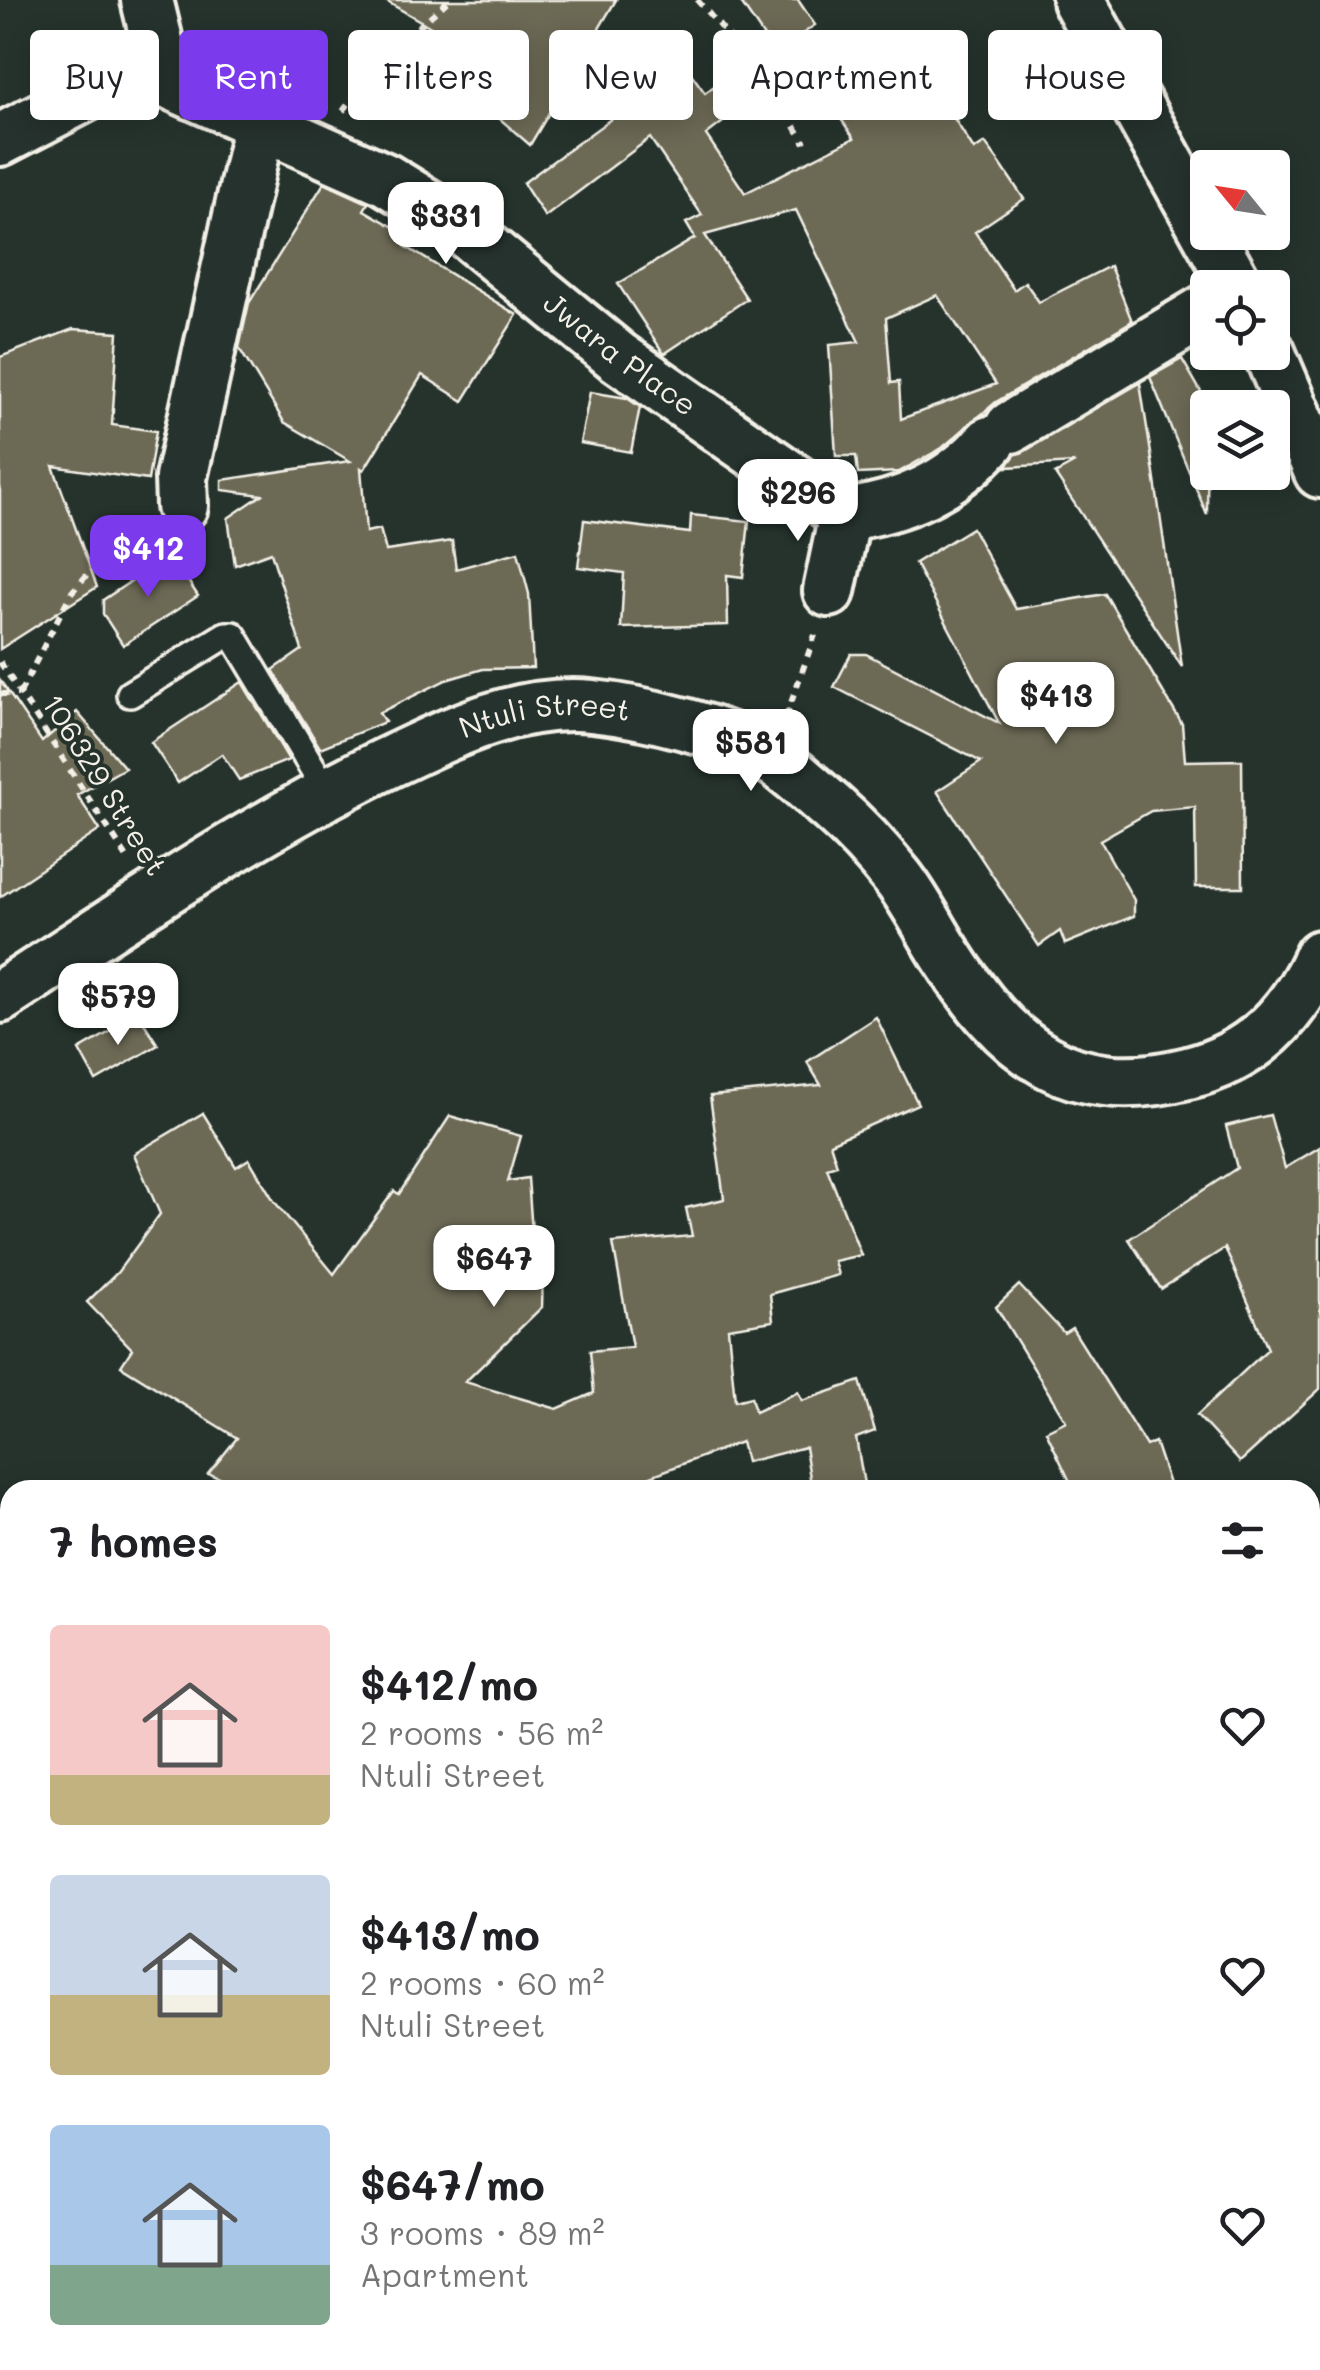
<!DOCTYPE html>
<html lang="en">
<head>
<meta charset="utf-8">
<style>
	:root { --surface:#fff; --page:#f2f2f2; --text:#202124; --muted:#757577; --accent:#7c3aed }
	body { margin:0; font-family:Mali,sans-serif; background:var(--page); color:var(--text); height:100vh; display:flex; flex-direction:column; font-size:38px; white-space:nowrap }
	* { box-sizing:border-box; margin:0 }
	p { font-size:32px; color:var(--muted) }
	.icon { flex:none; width:55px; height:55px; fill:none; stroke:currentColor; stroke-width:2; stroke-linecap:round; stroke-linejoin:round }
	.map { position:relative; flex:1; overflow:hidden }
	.side { position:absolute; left:0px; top:1480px; width:1320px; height:890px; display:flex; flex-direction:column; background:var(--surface); border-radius:30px 30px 0 0; box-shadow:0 5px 25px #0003 }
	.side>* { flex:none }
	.top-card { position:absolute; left:30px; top:30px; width:1260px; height:90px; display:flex; gap:20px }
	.needle { width:65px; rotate:300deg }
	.controls { position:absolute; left:1190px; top:150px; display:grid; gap:20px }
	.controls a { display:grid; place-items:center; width:100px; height:100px; border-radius:10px; background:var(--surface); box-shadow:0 5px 25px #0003; font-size:50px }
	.price { position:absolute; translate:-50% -85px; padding:0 22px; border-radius:20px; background:#fff; color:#222; font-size:32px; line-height:65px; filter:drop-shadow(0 2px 5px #0008) }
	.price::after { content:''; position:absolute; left:50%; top:60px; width:30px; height:22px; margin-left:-15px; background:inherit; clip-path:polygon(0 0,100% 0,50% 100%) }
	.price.active { background:var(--accent); color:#fff }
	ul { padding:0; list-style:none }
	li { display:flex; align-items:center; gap:30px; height:250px; padding:0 50px }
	li span { display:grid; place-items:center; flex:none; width:280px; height:200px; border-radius:10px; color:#555 }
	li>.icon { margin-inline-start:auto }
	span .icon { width:120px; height:120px; fill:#fffc; stroke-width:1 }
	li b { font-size:42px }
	h2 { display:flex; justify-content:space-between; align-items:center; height:120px; padding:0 50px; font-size:42px }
	.tag { padding:0 35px; border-radius:10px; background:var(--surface); box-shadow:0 5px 25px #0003; font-size:35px; line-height:90px }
	.tag.active { background:var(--accent); color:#fff }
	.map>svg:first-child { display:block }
</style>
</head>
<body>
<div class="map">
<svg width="1320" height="2370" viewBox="0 0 1320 2370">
	<rect width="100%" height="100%" fill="#26332d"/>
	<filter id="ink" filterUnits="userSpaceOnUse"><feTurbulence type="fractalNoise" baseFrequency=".01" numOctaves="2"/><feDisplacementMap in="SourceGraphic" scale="20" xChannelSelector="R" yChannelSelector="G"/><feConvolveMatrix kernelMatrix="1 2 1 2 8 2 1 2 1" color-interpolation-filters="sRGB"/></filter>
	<g filter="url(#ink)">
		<g fill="#6c6955" stroke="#f4f1e8" stroke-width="2.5" fill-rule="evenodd">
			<path d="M 384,0 L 616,0 L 530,145 L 419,49 L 443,34 Z"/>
			<path d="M 739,0 L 798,0 L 815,25 L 775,53 Z"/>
			<path d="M 856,57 L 889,105 L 930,80 L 974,150 L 985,143 L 999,162 L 1024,199 L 975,232 L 1014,290 L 1025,282 L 1039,302 L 1110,266 L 1132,321 L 996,402 L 942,448 L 899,472 L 858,474 L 856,456 L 836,456 L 829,345 L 859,342 L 796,210 L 705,235 L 747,299 L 664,354 L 618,284 L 695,238 L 686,223 L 702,215 L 650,138 L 545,217 L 523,183 L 685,65 L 705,93 L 725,78 L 745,105 L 706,135 L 745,193 L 854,138 L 817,84 ZM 937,295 L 996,384 L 901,419 L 899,382 L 891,383 L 886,318 Z"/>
			<path d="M 324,183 L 368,203 L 364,210 L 411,237 L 405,246 L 517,315 L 463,401 L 422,375 L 364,470 L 361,468 L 366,532 L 380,529 L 386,551 L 452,541 L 456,569 L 518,552 L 529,594 L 533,668 L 483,669 L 446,680 L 379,713 L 385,722 L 320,748 L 273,670 L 302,650 L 271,552 L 235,565 L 228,518 L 262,495 L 222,490 L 222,480 L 350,461 L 284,422 L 239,348 L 249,303 Z"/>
			<path d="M 73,329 L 118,332 L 112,425 L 156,431 L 148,480 L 53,466 L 97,587 L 0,649 L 0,357 Z"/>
			<path d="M 1182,359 L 1208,404 L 1207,515 L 1150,377 Z"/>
			<path d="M 1140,383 L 1152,460 L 1182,667 L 1055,474 L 1075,463 L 1006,467 L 1015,455 Z"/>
			<path d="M 590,392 L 627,398 L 640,407 L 631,452 L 580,443 Z"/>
			<path d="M 691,515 L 749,521 L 743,577 L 727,575 L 728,625 L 621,628 L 624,573 L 578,567 L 584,520 L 690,533 Z"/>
			<path d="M 972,528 L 1016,609 L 1105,594 L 1182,724 L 1185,761 L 1242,760 L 1243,887 L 1196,887 L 1195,807 L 1151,811 L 1100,840 L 1134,900 L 1134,916 L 1065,944 L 1060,931 L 1039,946 L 937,791 L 981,762 L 834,687 L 851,654 L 866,654 L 999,723 L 915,563 Z"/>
			<path d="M 161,561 L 175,561 L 198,596 L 123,645 L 103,614 L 103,600 Z"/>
			<path d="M 0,680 L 42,742 L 77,712 L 125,768 L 77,795 L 100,830 L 0,897 Z"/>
			<path d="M 242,682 L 289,760 L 239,780 L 222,754 L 178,783 L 151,742 Z"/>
			<path d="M 139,1015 L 158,1045 L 96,1081 L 79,1050 Z"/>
			<path d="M 876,1017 L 918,1104 L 830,1143 L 837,1165 L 827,1168 L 861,1255 L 834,1261 L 838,1275 L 770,1294 L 773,1321 L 728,1328 L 735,1401 L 751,1397 L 755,1412 L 798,1392 L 802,1401 L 860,1381 L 875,1431 L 856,1438 L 865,1490 L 812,1490 L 805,1447 L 746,1462 L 741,1442 L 648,1477 L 653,1490 L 254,1490 L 208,1474 L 237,1438 L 121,1366 L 132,1349 L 87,1302 L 117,1273 L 160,1214 L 134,1154 L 203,1113 L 236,1167 L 249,1159 L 274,1201 L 334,1274 L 394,1191 L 399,1194 L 450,1116 L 521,1136 L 508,1181 L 528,1178 L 535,1273 L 543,1273 L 542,1307 L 465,1382 L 557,1409 L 594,1393 L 590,1351 L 632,1347 L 613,1243 L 692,1236 L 686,1208 L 724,1199 L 710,1096 L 821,1085 L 807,1062 Z"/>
			<path d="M 1270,1115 L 1285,1168 L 1320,1147 L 1320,1389 L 1240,1462 L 1197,1415 L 1268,1349 L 1225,1248 L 1161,1289 L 1129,1239 L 1237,1168 L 1226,1126 Z"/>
			<path d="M 1019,1285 L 1064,1333 L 1072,1328 L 1146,1446 L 1155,1442 L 1171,1490 L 1074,1490 L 1046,1431 L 1066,1421 L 996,1307 Z"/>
		</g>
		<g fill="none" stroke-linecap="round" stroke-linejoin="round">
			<defs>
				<path id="service" d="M 130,694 L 226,635 L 233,635 L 327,792"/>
				<g id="minor">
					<path d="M 147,0 L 167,82"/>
					<path d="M 1078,0 L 1238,288"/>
					<path id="s1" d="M 0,140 L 98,89 L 167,82 L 385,179 L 450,219 L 618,357 L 845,515"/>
					<path d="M 1269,352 L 1320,472"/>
					<path d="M 1011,427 L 1208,309"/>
					<path d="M 182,506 L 181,478 L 259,126"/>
					<path d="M 845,515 C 903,507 951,486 990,442"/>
					<path d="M 829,591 L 845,515"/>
					<path id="s2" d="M 0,997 C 126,915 249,830 385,764 C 450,733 517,699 592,706 C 642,711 726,731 769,757 C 791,770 812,791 832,808 C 855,828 879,854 898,878 C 916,901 929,928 945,953 C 1006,1050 1069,1103 1188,1073 C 1253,1057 1292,1017 1320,956"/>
					<path d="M 1310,2076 L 1320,2076"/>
					<path d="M 0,2214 L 10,2207"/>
				</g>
			</defs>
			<use href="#service" stroke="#f4f1e8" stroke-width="32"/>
			<use href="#minor" stroke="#f4f1e8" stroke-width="58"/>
			<g stroke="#f4f1e8" stroke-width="6" stroke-dasharray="8 8" stroke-linecap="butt">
				<path d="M 697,0 L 769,83 L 805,143"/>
				<path d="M 343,111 L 390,52 L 449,0"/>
				<path d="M 0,662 L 128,859"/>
				<path d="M 20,693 L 71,593 L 87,575 L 145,533"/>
				<path d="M 0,694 L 18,694"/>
				<path d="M 786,717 L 815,635"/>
				<path d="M 1310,2299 L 1320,2294"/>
				<path d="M 787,2360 L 790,2370"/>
				<path d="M 1211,2370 L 1221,2360"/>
			</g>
			<use href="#service" stroke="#26332d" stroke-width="25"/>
			<use href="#minor" stroke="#26332d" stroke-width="50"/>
		</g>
	</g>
	<g text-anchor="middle" stroke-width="8" stroke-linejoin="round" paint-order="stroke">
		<g font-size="30" fill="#f4f1e8" stroke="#26332d">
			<text dy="10" stroke="none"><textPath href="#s1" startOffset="712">Jwara Place</textPath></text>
			<text dy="10" stroke="none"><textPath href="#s2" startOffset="620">Ntuli Street</textPath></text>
			<text transform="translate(104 785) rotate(58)" y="10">106329 Street</text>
		</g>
	</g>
</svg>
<div class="controls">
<a><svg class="needle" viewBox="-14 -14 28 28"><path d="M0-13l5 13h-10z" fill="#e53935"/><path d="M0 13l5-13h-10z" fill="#757577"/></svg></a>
<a><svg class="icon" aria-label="locate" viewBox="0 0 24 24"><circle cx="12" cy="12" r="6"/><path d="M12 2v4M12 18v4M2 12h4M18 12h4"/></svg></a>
<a><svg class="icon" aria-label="layers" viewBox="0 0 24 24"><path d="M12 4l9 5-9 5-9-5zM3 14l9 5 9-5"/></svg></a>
</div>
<b class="price" style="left:446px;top:267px">$331</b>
<b class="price" style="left:798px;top:544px">$296</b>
<b class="price active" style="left:148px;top:600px">$412</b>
<b class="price" style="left:1056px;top:747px">$413</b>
<b class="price" style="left:751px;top:794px">$581</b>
<b class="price" style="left:118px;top:1048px">$579</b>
<b class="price" style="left:494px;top:1310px">$647</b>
<div class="top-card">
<a class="tag">Buy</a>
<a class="tag active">Rent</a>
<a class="tag">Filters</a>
<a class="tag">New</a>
<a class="tag">Apartment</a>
<a class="tag">House</a>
</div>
<section class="side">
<h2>7 homes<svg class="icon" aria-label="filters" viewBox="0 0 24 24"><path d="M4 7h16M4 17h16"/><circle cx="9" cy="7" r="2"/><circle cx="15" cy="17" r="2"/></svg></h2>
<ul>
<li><span style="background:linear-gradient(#f6c9c9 75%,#c2b280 0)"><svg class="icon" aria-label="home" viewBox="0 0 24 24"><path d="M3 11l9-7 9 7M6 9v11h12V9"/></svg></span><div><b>$412/mo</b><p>2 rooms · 56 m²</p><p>Ntuli Street</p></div><svg class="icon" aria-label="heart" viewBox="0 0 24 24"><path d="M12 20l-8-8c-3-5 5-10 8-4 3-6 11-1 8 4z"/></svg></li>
<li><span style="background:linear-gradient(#c9d6e8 60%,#c2b280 0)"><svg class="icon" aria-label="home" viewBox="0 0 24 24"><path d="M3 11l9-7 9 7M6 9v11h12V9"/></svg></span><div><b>$413/mo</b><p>2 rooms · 60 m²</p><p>Ntuli Street</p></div><svg class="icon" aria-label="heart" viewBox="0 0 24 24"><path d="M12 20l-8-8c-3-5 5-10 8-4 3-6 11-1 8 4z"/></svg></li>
<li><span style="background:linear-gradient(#a9c7e8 70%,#7fa58c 0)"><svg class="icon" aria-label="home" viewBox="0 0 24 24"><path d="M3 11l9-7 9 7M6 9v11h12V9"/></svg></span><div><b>$647/mo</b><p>3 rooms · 89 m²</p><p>Apartment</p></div><svg class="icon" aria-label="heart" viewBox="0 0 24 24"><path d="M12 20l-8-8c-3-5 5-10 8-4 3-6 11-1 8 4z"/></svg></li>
</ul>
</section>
</div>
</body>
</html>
